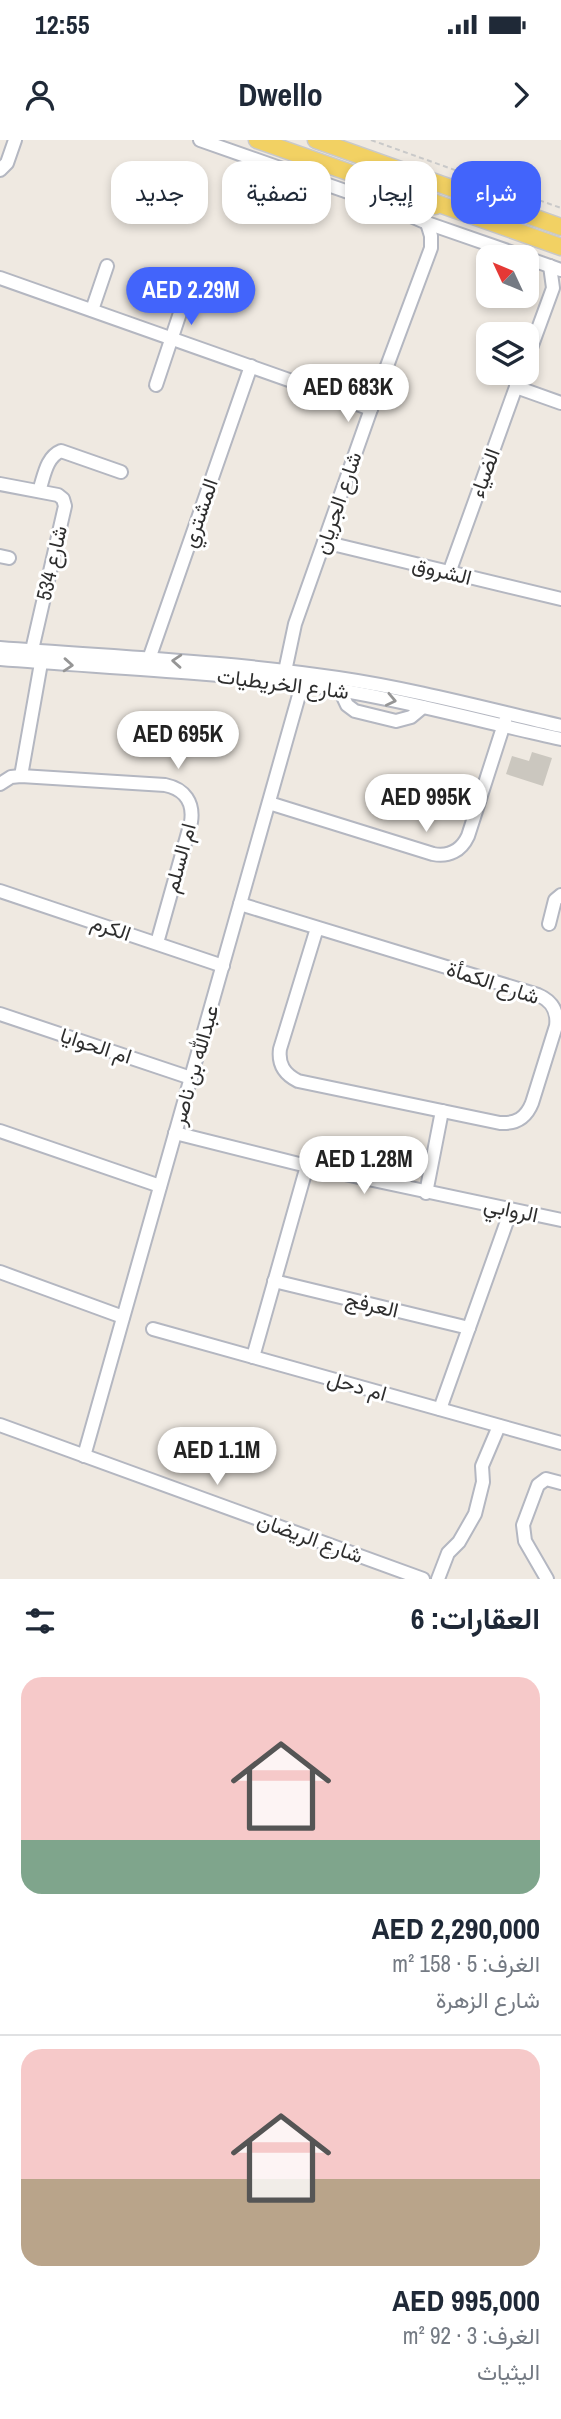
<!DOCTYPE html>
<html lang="ar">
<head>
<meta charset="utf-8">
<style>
	:root { --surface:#fff; --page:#f2f2f3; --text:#1f2937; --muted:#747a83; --line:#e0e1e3; --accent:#4264fb }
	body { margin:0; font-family:"Archivo Narrow",Vazirmatn,sans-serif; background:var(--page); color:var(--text); direction:rtl; height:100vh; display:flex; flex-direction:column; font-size:26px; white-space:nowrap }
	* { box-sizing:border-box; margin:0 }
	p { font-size:23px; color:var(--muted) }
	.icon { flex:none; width:38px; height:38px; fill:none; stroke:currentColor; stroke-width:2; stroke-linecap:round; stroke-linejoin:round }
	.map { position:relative; height:1439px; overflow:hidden; direction:ltr }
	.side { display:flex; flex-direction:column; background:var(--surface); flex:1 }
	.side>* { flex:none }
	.hud { position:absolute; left:21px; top:21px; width:520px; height:63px; direction:rtl; display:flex; gap:14px }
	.needle { width:46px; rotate:314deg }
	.tools { position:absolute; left:476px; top:105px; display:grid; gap:14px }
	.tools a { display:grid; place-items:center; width:63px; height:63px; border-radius:14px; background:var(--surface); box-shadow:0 4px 10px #0003; font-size:35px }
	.price { position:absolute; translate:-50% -60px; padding:0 16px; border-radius:24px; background:#fff; color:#222; font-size:23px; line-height:46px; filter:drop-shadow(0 2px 4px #0008) }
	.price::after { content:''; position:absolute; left:50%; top:42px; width:21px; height:16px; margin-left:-10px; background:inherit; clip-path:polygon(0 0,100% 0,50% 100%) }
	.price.selected { background:var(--accent); color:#fff }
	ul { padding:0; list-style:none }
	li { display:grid; align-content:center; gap:14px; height:371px; padding:0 21px }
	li+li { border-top:2px solid var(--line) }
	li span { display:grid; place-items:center; height:217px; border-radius:21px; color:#555 }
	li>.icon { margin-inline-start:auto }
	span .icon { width:126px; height:126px; fill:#fffc; stroke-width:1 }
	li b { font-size:30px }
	h2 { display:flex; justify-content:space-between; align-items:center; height:84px; padding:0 21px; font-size:30px }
	.pill { padding:0 24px; border-radius:21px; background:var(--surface); box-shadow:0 4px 10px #0003; font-size:24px; line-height:63px }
	.pill.selected { background:var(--accent); color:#fff }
	.status { display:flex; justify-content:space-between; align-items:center; height:49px; padding:0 35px; background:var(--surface); direction:ltr }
	.status svg { height:19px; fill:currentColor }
	header { display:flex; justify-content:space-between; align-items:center; height:91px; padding:0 21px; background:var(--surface); font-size:32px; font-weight:800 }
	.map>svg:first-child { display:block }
</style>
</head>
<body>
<div class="status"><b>12:55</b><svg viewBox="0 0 49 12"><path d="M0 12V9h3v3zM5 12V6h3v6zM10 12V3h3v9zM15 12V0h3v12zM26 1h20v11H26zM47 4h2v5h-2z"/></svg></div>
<header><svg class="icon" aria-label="forward" viewBox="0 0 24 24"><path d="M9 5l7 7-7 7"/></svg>Dwello<svg class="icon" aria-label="person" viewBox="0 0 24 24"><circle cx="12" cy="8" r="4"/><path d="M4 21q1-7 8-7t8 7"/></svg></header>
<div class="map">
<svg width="561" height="1439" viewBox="0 0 561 1439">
	<rect width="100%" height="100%" fill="#efe9e1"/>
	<path fill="#cbc7bf" d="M 532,612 L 552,618 L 543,646 L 506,634 L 512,616 L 529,621 Z"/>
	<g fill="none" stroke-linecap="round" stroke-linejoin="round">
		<defs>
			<g id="minor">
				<path d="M 200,0 L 388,66 L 427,83 L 525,117"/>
				<path d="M 0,30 L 7,23 L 15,0"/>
				<path d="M 527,118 L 561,130"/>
				<path d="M 0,138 L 371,269"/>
				<path d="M 92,170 L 107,126"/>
				<path d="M 527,219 L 553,148 L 550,126"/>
				<path d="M 156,245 L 185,158"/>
				<path d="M 516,247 L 561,263"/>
				<path d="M 0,344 L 58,355 L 63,359 L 65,366 L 32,510"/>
				<path d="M 39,351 C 44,337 46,317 61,311 L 121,332"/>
				<path d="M 324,402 L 561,459"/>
				<path d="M 0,416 L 9,418"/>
				<path d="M 449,433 L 521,233"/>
				<path d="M 0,508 C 113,517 226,521 338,538 C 413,549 487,569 561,586"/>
				<path d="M 0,519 C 100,527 202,531 301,544 C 389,556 475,580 561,599"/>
				<path d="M 149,519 L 251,226"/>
				<path d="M 284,536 L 295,484 L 371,269 L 431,108 L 431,96 L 427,83"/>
				<path d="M 340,550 L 347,565 L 355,571 L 396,581 L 411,577 L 423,567"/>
				<path d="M 21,636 L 41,523"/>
				<path d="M 0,644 L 11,637 L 21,636 L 165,645 C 185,649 194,663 191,682 L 157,803"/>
				<path d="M 269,663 L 433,714 C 449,717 461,711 468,696 L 505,581"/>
				<path d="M 0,751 L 223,826"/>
				<path d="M 240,764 L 538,855 C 552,861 558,871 556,886 L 532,963 C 526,978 516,984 500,983 L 298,941 C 284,934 278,924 280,909 L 317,788"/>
				<path d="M 549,784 L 555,760 L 561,755"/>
				<path d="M 0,874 L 191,938"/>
				<path d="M 0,991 L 160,1046"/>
				<path d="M 175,993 L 307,1026 L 561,1080"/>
				<path d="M 426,1053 L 442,971"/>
				<path d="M 0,1132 L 123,1177"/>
				<path d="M 274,1141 L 469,1188"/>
				<path d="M 153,1189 L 561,1303"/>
				<path d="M 253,1217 L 307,1026"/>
				<path d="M 440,1269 L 511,1070"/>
				<path d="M 0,1285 L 423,1439"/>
				<path d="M 84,1316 L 305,534"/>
				<path d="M 438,1439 L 448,1413 L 459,1402 L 475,1374 L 483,1342 L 482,1326 L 499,1286"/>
				<path d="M 547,1439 L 525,1401 L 523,1385 L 538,1345 L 546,1339 L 561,1343"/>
			</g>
			<g id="major">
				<path d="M 257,0 L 561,107"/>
				<path d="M 316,0 L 561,87"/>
				<path d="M 388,66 L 435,66"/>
			</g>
		</defs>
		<use href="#minor" stroke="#b4b7c1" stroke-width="16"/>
		<use href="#major" stroke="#c9c9c9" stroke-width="19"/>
		<path stroke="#c9c9c9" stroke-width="2" stroke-dasharray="5 3.5" stroke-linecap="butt" d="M 371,0 L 561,68"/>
		<use href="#minor" stroke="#fff" stroke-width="12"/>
		<use href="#major" stroke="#f2d163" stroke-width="16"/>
	</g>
	<defs><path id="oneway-chevron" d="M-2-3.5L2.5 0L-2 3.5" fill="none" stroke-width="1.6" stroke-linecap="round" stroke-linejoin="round" transform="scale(1.75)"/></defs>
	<g stroke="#969696">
		<use href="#oneway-chevron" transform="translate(177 521) rotate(-176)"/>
		<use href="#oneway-chevron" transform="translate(68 525) rotate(4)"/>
		<use href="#oneway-chevron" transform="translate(391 560) rotate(12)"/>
	</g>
	<g text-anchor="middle" stroke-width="6" stroke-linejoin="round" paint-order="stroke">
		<g font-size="21" fill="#2e2e2e" stroke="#fff">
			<text transform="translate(485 333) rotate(-70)" y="7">الضياء</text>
			<text transform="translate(338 363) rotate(-71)" y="7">شارع الجريان</text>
			<text transform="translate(200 373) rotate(-71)" y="7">المشتري</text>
			<text transform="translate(52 423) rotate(-77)" y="7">شارع 534</text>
			<text transform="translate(442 431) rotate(14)" y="7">الشروق</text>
			<text transform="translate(283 544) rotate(7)" y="7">شارع الخريطيات</text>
			<text transform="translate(180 718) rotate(-75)" y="7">ام السلم</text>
			<text transform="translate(111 788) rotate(19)" y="7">الكرم</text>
			<text transform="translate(493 843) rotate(18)" y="7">شارع الكمأة</text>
			<text transform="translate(96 906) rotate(18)" y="7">ام الحوايا</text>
			<text transform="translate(195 925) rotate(-74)" y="7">عبدالله بن ناصر</text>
			<text transform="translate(511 1070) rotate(12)" y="7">الروابي</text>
			<text transform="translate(372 1165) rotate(13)" y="7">العرفج</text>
			<text transform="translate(357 1246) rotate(16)" y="7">ام دحل</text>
			<text transform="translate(310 1398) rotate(20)" y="7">شارع الريضان</text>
		</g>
	</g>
</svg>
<div class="tools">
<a><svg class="needle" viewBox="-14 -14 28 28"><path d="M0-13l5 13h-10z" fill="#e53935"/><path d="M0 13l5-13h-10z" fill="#747a83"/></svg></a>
<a><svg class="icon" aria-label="layers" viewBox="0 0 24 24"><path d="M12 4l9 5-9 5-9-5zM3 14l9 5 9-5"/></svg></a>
</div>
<b class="price selected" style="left:191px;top:187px">AED 2.29M</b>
<b class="price" style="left:348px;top:284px">AED 683K</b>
<b class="price" style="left:178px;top:631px">AED 695K</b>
<b class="price" style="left:426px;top:694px">AED 995K</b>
<b class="price" style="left:364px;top:1056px">AED 1.28M</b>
<b class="price" style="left:217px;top:1347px">AED 1.1M</b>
<div class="hud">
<a class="pill selected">شراء</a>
<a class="pill">إيجار</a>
<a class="pill">تصفية</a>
<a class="pill">جديد</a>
</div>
</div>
<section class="side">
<h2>العقارات: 6<svg class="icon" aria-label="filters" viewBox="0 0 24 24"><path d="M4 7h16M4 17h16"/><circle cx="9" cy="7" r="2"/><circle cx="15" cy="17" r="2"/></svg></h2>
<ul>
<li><span style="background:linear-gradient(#f6c9c9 75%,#7fa58c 0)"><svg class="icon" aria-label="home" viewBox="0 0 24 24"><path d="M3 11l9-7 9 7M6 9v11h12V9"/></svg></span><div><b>AED 2,290,000</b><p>الغرف: 5 · 158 m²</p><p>شارع الزهرة</p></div></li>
<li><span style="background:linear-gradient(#f6c9c9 60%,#b9a48a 0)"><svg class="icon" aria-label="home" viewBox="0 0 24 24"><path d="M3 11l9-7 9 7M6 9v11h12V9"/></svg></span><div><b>AED 995,000</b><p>الغرف: 3 · 92 m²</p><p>اليثياث</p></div></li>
</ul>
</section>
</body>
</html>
